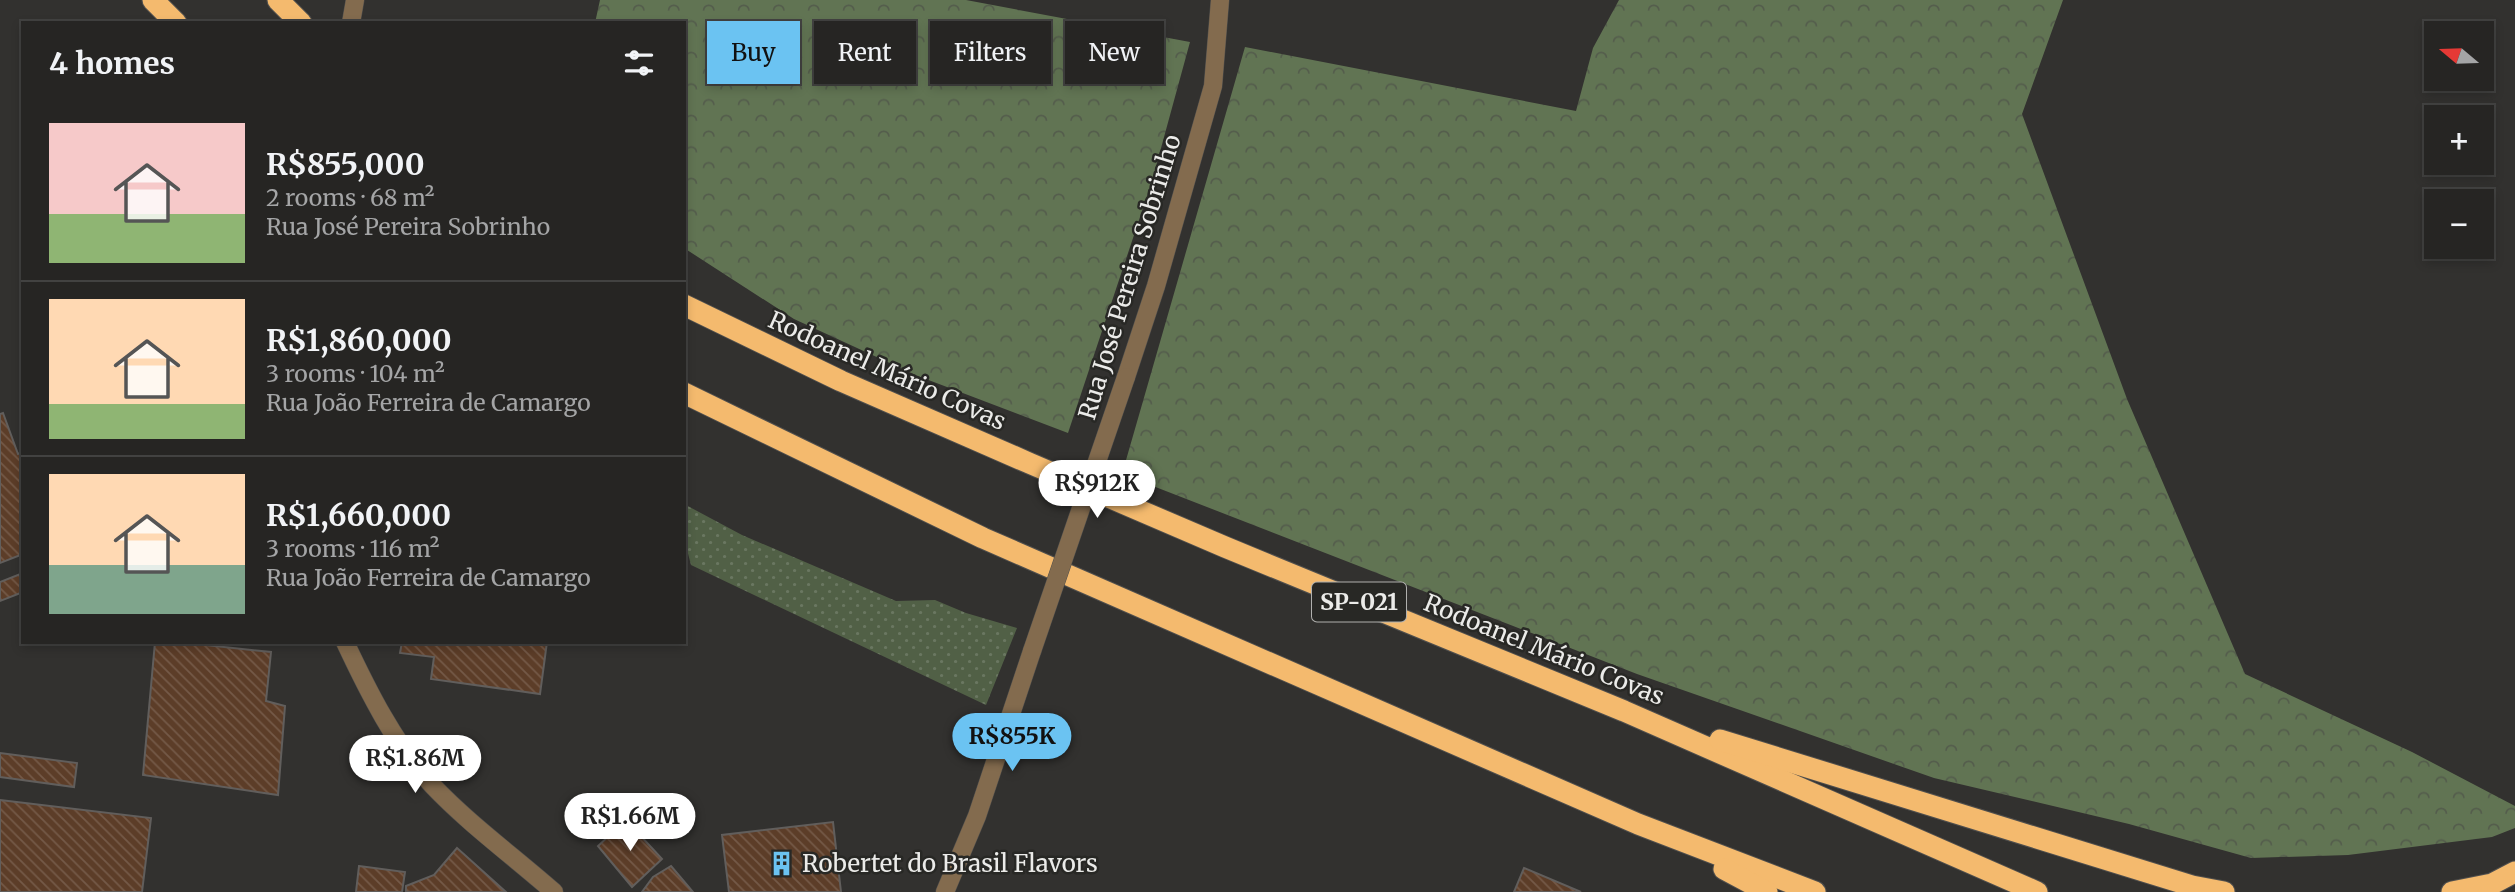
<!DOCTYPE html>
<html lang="en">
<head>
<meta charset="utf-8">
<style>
	:root { --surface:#262523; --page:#2e2d2b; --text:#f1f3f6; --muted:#a4a5a6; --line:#424241; --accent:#6bc3f2 }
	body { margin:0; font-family:Merriweather,serif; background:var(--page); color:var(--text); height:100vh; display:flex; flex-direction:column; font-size:26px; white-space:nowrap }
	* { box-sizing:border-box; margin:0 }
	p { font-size:23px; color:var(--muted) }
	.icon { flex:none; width:38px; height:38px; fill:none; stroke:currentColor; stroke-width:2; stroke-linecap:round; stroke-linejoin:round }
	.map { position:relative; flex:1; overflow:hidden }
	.panel { position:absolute; left:21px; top:21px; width:665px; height:623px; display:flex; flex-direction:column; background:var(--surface); border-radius:0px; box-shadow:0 4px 10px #0003,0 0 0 2px var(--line) }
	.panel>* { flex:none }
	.banner { position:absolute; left:707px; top:21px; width:665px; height:63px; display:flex; gap:14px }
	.needle { width:46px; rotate:289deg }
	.tools { position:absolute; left:2424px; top:21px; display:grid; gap:14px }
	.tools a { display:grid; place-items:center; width:70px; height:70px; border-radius:0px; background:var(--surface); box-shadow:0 4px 10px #0003,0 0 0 2px var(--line); font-size:35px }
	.price { position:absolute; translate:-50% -60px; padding:0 16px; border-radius:24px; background:#fff; color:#222; font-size:23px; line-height:46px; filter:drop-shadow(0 2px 4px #0008) }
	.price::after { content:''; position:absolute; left:50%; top:42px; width:21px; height:16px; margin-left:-10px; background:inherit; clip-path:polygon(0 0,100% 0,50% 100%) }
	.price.current { background:var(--accent); color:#111 }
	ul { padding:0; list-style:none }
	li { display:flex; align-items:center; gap:21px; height:175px; padding:0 28px }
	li+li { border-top:2px solid var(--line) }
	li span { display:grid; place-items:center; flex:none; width:196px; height:140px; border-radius:0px; color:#555 }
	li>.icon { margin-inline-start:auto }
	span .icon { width:84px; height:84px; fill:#fffc; stroke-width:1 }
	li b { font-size:30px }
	h2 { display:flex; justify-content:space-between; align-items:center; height:84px; padding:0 28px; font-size:30px }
	.pill { padding:0 24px; border-radius:0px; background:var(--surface); box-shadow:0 4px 10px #0003,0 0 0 2px var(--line); font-size:24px; line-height:63px }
	.pill.current { background:var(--accent); color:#111 }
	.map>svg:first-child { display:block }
</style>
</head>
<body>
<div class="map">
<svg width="2515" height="892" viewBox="0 0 2515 892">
	<defs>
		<pattern id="green-dots" width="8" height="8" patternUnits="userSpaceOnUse" patternTransform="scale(1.75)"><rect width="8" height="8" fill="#516046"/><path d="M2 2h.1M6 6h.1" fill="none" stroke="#6a7761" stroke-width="1.8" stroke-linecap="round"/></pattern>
		<pattern id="forest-crowns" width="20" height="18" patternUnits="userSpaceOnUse" patternTransform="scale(1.75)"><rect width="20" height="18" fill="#617453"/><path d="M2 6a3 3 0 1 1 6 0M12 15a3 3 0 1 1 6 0" fill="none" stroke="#545d4c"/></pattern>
		<pattern id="building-back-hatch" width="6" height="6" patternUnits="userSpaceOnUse" patternTransform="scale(1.75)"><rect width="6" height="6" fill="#5c3d28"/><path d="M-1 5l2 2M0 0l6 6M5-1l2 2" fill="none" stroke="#745947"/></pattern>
	</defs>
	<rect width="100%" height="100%" fill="#32312f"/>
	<path fill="url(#green-dots)" d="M 684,504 L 742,535 L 896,601 L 935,600 L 966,613 L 1017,628 L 986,705 L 691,565 L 684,538 Z"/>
	<g fill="url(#forest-crowns)">
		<path d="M 600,0 L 966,0 L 1190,42 L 1152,181 L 1068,433 L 918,376 L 794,319 L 684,248 L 684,23 L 595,23 Z"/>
		<path d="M 1619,0 L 2063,0 L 2022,114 L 2127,399 L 2245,674 L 2412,752 L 2515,806 L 2515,828 L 2492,837 L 2348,855 L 2251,858 L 2129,824 L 1934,778 L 1637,674 L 1122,474 L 1245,47 L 1576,111 L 1593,48 Z"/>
	</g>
	<g fill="url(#building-back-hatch)" stroke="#615e5c" stroke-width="2">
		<path d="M 3,413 L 18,454 L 23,452 L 23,554 L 0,563 L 0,414 Z"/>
		<path d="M 23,573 L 23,592 L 0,601 L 0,582 Z"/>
		<path d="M 155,642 L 178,642 L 271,652 L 266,701 L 285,706 L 278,795 L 143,775 Z"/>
		<path d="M 402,642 L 547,642 L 540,694 L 431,679 L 434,657 L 400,653 Z"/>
		<path d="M 0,753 L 77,763 L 74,787 L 0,777 Z"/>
		<path d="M 0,800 L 151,818 L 142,892 L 0,892 Z"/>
		<path d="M 626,820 L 662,859 L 632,887 L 598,846 Z"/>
		<path d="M 833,822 L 841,892 L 729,892 L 722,835 Z"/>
		<path d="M 457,848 L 506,892 L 406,892 L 406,886 L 434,875 Z"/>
		<path d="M 359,866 L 405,872 L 402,892 L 356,892 Z"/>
		<path d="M 671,866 L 693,892 L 642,892 L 653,877 Z"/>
		<path d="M 1524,868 L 1581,892 L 1514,892 Z"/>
	</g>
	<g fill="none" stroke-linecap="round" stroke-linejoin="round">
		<defs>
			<g id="tertiary">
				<path d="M 351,23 L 355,0"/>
				<path d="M 1126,377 L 1156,286 L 1213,86 L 1220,0"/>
				<path d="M 345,642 C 368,691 395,745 432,785 C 469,824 513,856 554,892"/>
				<path d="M 945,892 L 977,816 L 1032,651"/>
			</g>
			<g id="motorway">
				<path d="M 153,0 L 176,23"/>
				<path d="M 278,0 L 301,23"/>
				<path d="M 684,305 L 841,381 L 1029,463 L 1225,547 L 1624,711 L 2037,892"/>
				<path d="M 684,393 L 983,538 L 1638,824 L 1815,892"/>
				<path d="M 1720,740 L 2192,886 L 2224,892"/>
				<path d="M 1724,869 L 1767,892"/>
				<path d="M 2452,892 L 2492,884 L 2515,872"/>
			</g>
		</defs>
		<use href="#tertiary" stroke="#504f4d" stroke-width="19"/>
		<use href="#motorway" stroke="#504f4d" stroke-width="23"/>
		<use href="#tertiary" stroke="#836b4e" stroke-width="18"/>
		<use href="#motorway" stroke="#f4ba6e" stroke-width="21"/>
		<defs>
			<path id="tertiary-bridge" d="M 1032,651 L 1126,377"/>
		</defs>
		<use href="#tertiary-bridge" stroke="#504f4d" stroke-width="19" stroke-linecap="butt"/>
		<use href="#tertiary-bridge" stroke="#836b4e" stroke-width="18"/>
	</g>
	<defs>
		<symbol id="building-bare" viewBox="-9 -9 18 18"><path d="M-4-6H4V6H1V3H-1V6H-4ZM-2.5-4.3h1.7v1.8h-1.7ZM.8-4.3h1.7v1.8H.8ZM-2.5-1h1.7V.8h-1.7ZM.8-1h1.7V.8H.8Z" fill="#6bc3f2" stroke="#282825" stroke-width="2.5" paint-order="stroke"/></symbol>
	</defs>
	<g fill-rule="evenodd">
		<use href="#building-bare" x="764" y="846" width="35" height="35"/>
	</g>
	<g text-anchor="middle" stroke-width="5" stroke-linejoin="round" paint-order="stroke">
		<rect fill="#282825" stroke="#b0b0ae" stroke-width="2" x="1312" y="582.5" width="94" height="39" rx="5"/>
		<g font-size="23" font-weight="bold" fill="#ebebe9">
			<text x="1359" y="610">SP-021</text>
		</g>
		<g font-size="24" fill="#ebebe9" stroke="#282825">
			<text transform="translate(1130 277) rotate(-73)" y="8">Rua José Pereira Sobrinho</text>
			<text transform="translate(887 371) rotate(24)" y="8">Rodoanel Mário Covas</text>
			<text transform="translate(1544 650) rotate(22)" y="8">Rodoanel Mário Covas</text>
		</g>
		<g font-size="24" fill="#ebebe9" stroke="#282825" text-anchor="start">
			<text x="802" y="872">Robertet do Brasil Flavors</text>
		</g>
	</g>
</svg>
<div class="tools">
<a><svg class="needle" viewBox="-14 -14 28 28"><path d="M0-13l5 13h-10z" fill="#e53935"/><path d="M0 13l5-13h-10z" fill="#a4a5a6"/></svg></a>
<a>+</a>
<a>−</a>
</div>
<b class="price" style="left:1097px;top:520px">R$912K</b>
<b class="price current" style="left:1012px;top:773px">R$855K</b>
<b class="price" style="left:415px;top:795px">R$1.86M</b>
<b class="price" style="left:630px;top:853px">R$1.66M</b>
<div class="banner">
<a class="pill current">Buy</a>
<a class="pill">Rent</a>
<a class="pill">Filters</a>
<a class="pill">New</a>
</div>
<section class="panel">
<h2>4 homes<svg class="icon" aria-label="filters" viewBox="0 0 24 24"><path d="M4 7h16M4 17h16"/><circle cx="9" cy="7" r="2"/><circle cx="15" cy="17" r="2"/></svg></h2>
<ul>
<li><span style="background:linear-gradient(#f6c9c9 65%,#8fb573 0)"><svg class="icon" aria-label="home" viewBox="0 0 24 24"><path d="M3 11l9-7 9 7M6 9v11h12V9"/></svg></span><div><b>R$855,000</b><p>2 rooms · 68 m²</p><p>Rua José Pereira Sobrinho</p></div></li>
<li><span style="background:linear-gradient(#ffd9b3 75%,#8fb573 0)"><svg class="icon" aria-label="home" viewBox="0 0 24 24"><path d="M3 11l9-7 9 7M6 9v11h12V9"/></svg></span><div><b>R$1,860,000</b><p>3 rooms · 104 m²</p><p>Rua João Ferreira de Camargo</p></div></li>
<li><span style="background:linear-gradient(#ffd9b3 65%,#7fa58c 0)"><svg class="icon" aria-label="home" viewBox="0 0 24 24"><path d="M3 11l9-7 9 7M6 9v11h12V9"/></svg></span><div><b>R$1,660,000</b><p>3 rooms · 116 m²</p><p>Rua João Ferreira de Camargo</p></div></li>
</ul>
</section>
</div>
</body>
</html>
